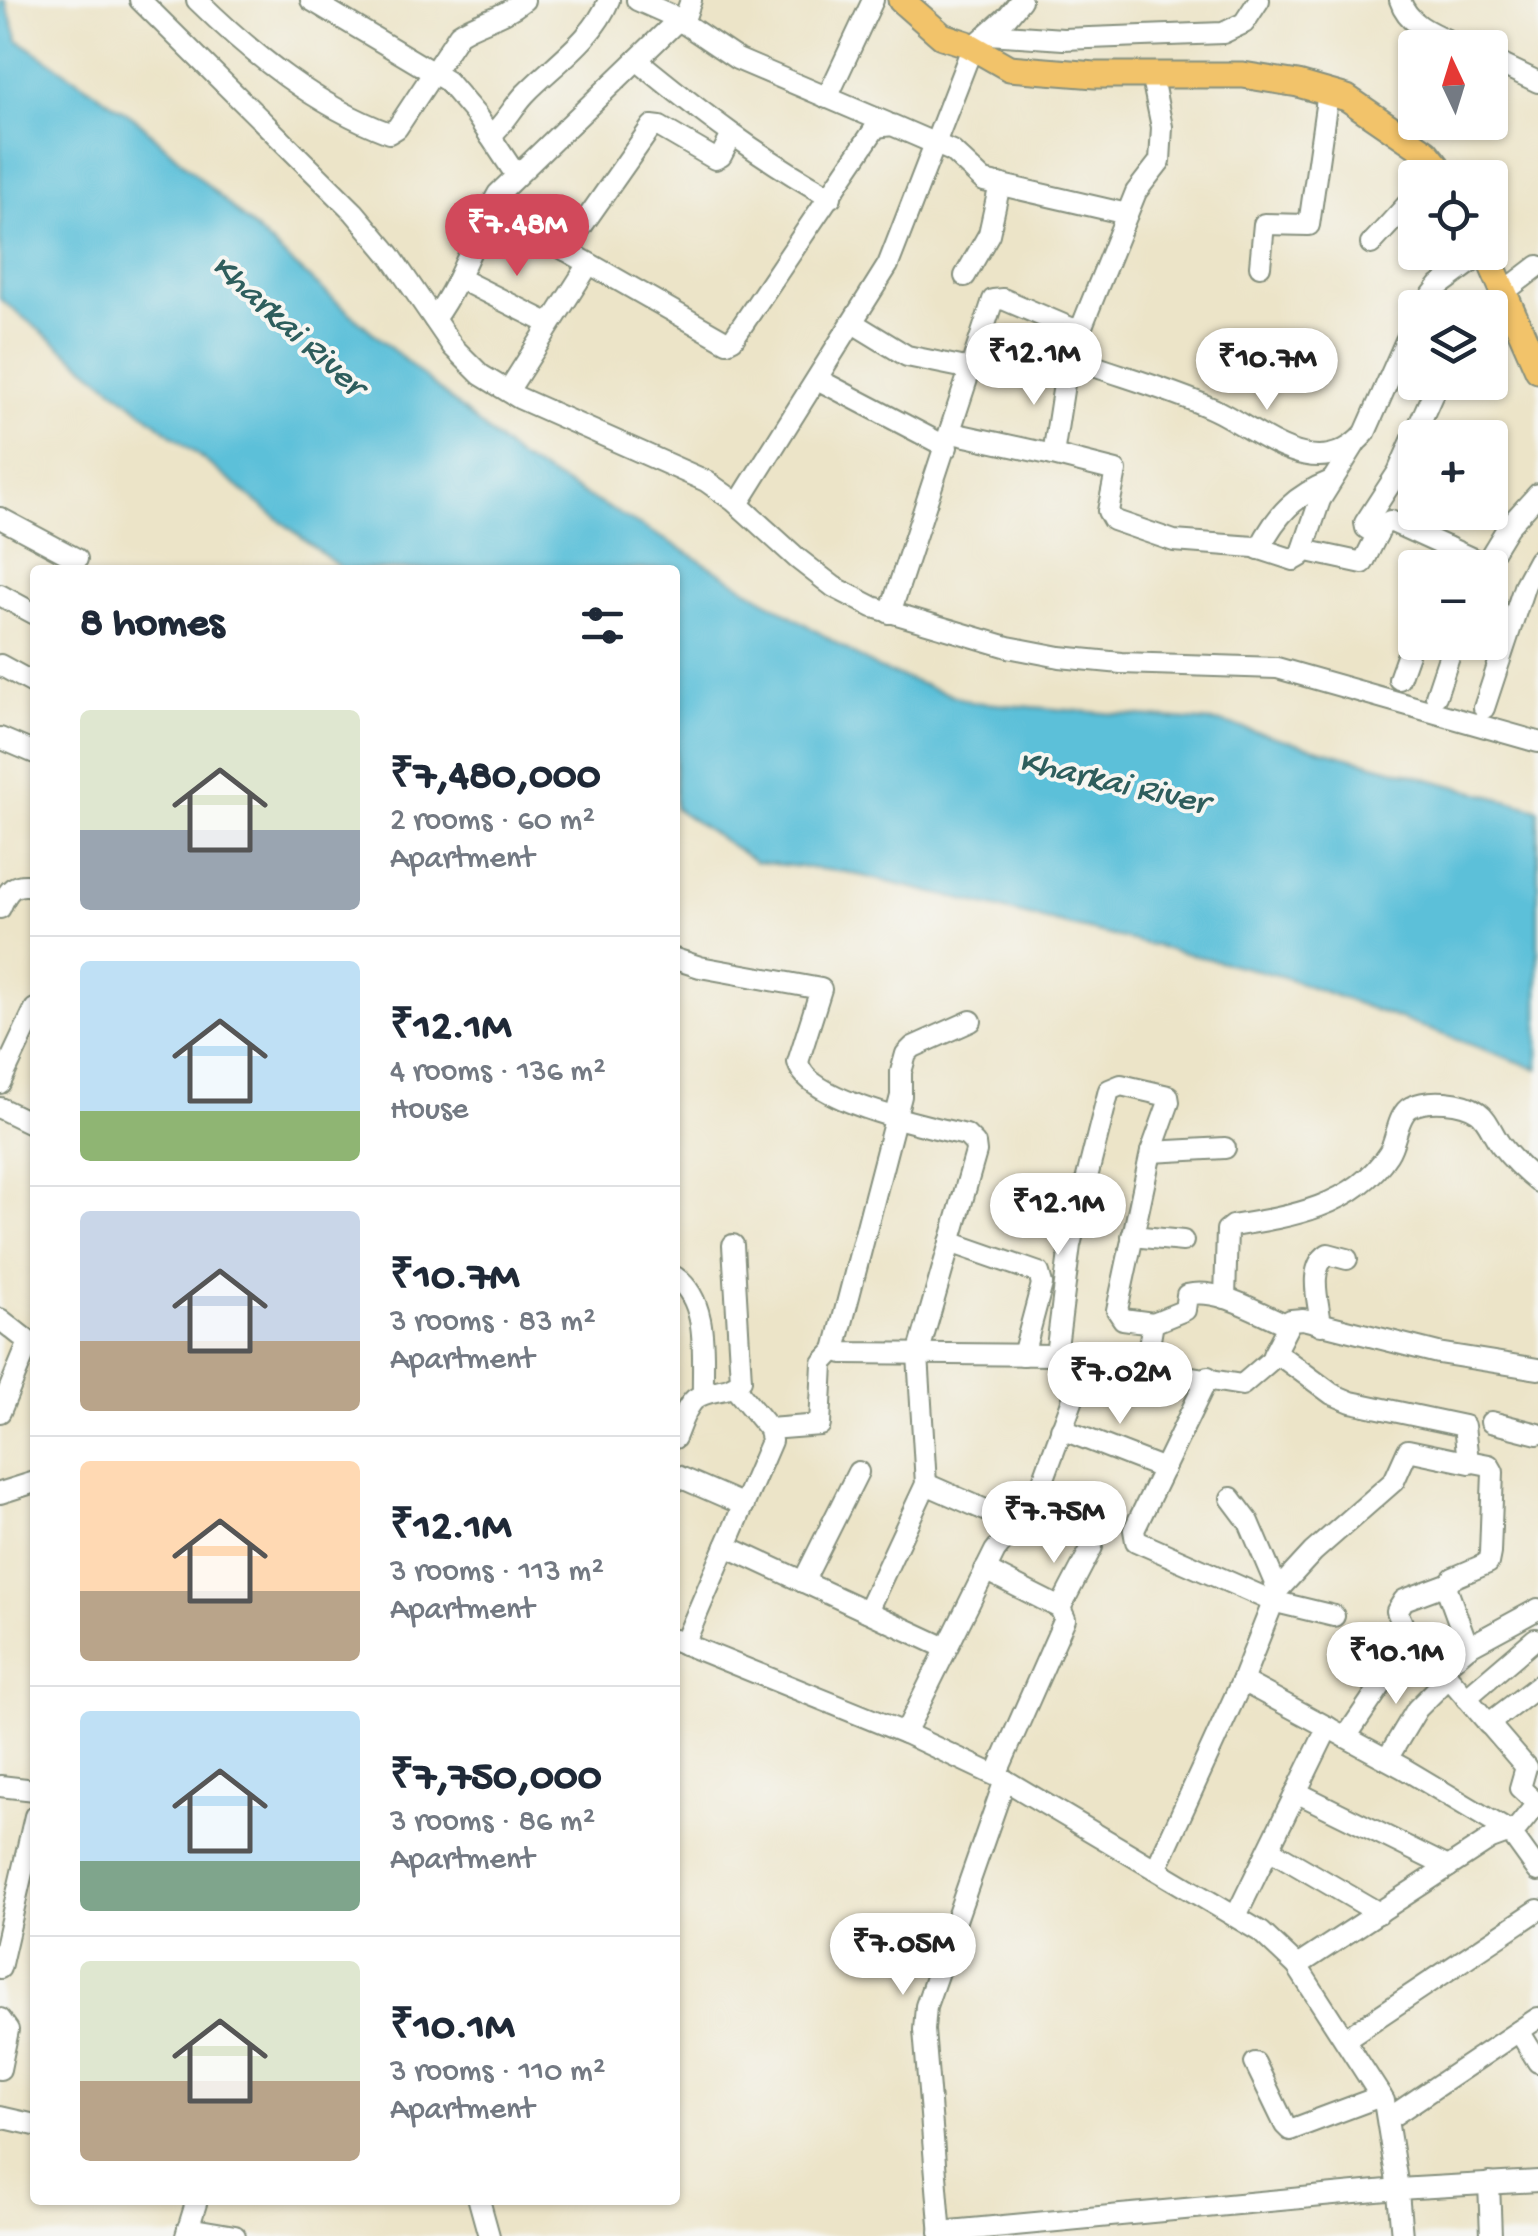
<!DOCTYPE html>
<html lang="en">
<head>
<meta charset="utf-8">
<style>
	:root { --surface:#fff; --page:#f2f2f3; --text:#1f2937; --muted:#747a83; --line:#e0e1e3; --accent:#d1495b }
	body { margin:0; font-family:"Gochi Hand",sans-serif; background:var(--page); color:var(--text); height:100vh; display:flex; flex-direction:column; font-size:38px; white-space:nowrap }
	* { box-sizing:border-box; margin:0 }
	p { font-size:32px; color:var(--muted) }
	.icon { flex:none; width:55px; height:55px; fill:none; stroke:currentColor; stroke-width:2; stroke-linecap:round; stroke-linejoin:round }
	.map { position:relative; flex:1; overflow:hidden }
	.drawer { position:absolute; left:30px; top:565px; width:650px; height:1640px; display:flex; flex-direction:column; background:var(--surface); border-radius:10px; box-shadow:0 2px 8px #0004 }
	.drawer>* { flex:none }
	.needle { width:65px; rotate:356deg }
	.tools { position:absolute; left:1398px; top:30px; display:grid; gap:20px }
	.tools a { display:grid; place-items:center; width:110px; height:110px; border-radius:10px; background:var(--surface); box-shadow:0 2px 8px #0004; font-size:50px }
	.price { position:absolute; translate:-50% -85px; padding:0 22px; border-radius:35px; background:#fff; color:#222; font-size:32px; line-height:65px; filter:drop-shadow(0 2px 5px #0008) }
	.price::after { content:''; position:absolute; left:50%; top:60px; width:30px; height:22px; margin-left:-15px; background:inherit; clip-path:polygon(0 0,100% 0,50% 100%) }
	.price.selected { background:var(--accent); color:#fff }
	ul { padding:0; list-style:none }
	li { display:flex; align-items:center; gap:30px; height:250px; padding:0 50px }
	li+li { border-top:2px solid var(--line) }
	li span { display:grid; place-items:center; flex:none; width:280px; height:200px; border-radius:10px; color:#555 }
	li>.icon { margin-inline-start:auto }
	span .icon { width:120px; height:120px; fill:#fffc; stroke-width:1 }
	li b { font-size:42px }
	h2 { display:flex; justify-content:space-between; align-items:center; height:120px; padding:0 50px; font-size:42px }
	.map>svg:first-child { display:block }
</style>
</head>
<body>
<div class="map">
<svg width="1538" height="2236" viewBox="0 0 1538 2236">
	<rect width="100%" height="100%" fill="#f6f6f2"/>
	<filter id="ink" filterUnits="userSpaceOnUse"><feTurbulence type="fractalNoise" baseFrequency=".01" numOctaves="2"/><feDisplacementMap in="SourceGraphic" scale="20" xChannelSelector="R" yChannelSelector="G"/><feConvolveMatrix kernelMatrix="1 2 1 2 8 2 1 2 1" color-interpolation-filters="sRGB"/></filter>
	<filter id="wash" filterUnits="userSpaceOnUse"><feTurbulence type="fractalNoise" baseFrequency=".0048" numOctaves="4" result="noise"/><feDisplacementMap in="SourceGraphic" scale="40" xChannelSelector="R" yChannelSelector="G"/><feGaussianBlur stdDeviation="2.25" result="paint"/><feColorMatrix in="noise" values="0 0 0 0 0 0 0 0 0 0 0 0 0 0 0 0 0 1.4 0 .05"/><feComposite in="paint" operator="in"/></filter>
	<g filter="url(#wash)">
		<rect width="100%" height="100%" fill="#ece4c8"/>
		<path fill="#5bc0d9" stroke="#3d7e86" stroke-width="2.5" d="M 0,0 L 5,0 L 18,40 L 137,120 L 285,257 L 518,458 L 673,544 L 879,669 L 971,702 L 1224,723 L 1538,809 L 1538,1069 L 1281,976 L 846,872 L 756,862 L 675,808 L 675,570 L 343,570 L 0,299 Z"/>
	</g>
	<g filter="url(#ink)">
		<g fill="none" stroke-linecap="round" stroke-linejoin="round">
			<defs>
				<g id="minor">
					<path d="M 140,0 L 354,212 L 390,255 L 453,347 L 481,375 L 519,398 L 706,481 L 734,501 L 798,559 L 834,587 L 873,607 L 1008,647 L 1060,657 L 1121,663 L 1277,668 L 1538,742"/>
					<path d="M 197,0 C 252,54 316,106 389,133 L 397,128 L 459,34 C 480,20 501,19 524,0"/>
					<path d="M 311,0 L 447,81 L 476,115 L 516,175"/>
					<path d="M 1400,0 C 1409,28 1440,36 1465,48"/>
					<path d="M 676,18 L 737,59 L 887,123"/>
					<path d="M 683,23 L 691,0"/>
					<path d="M 989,34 L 1063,39 L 1223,33 L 1244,23 L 1259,0"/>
					<path d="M 1490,59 L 1538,82"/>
					<path d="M 637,60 C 699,111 760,158 831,197"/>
					<path d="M 827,98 L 873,0"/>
					<path d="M 490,136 C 505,124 512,108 525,94 C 555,63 592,41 609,0"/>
					<path d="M 490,207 L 727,342 L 733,339 L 876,127 L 892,125 L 952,151 L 984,181 L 1127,214"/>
					<path d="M 1371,244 L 1415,196"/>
					<path d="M 565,250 L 652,126 L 660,127 L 715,159 L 721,156 L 732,135"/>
					<path d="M 1260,266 L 1264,224 L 1309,225 L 1328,92"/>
					<path d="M 965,276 L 989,234 L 1000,184"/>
					<path d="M 460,279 L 550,324"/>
					<path d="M 1504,292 L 1538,266"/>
					<path d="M 1422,308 L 1439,286 L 1485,252"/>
					<path d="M 434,319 C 463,279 474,236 498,194 L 677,21 L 673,16 L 637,0"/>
					<path d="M 853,323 L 907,356 L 971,369"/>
					<path d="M 1490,327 L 1513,314"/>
					<path d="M 1071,358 C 1117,375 1166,388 1211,408 C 1257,428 1316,489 1365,433 L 1415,320"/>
					<path d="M 817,379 L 947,447"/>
					<path d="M 508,391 L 589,264"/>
					<path d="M 952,433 L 1053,455 L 1064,384 L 1082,326"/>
					<path d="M 1053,455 L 1116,471 L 1108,511 L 1113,520 L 1174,541 L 1254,547 L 1294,560 L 1301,556 L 1320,500 L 1355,444"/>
					<path d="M 738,504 L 888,265 L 972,48 L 1008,16 L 1021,0"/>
					<path d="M 0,518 L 77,559"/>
					<path d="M 1377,535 L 1366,528 L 1365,523 L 1398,472 L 1438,382"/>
					<path d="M 1259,549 C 1277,514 1295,495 1331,481"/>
					<path d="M 1303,550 L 1363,563 L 1382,525 L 1390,521 L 1484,564"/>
					<path d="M 1439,568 L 1447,547"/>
					<path d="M 1483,568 L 1508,527 L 1538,494"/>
					<path d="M 0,595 L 35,614"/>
					<path d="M 890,613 L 993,300 L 1003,299 L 1073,329 L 1082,326 L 1136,192 L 1160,161 L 1162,127 L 1151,73"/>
					<path d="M 0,665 L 35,684"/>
					<path d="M 1399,679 L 1415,634"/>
					<path d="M 1436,696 L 1454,642"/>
					<path d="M 1484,708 L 1525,584 L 1538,560"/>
					<path d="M 0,738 L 35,753"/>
					<path d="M 0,908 C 8,889 14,882 35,886"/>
					<path d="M 675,959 L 700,967 L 821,989 L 798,1062 C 806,1101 931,1127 966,1135 L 975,1144 L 976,1152 L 918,1355 L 926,1484 L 867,1611"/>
					<path d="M 971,1021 L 913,1047 L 906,1054 L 901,1072 L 901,1096 L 835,1350 L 843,1353 L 1056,1355 L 1242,1385 L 1278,1354 L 1332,1394 L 1351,1402 L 1464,1426 L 1468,1461 L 1489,1465 L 1493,1472 L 1490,1553 L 1488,1563 L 1453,1578 L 1446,1587 L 1468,1647 L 1448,1664 L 1446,1674 L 1526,1767 L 1520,1788 L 1533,1800 L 1535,1806 L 1518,1827 L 1510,1832 L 1538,1871"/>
					<path d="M 0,1083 L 35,1009"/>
					<path d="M 0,1108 L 35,1125"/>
					<path d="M 1151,1152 L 1225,1148"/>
					<path d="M 1132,1236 L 1183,1241"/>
					<path d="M 950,1242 L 1039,1273 L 1042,1284 L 1023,1355"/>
					<path d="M 675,1277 C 710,1302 702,1356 703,1394"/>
					<path d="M 1225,1298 L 1227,1230 L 1232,1226 C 1289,1217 1354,1207 1388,1154 C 1397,1141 1397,1114 1411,1107 C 1428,1098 1463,1101 1478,1112 C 1488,1119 1492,1133 1500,1144 C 1510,1157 1525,1172 1538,1182"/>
					<path d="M 0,1319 L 29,1342 L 0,1412"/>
					<path d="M 1321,1325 C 1319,1303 1307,1268 1328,1254 L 1347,1259"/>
					<path d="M 1056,1355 L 1070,1245 L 1109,1090 L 1121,1085 L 1168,1096 L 1169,1102 L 1151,1152 L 1117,1310 L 1123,1319 L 1153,1323"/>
					<path d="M 1273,1355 L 1291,1320 L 1303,1319 L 1438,1353 L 1538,1369"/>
					<path d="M 1145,1368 L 1153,1323 L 1185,1310 L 1187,1295 C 1219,1287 1258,1313 1288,1325"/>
					<path d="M 1208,1377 L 1134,1530 L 1136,1541 L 1272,1601 L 1334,1616"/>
					<path d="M 1491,1422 L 1538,1434"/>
					<path d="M 769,1429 L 820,1425 L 823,1363 L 835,1350"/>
					<path d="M 1061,1429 L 1164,1469"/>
					<path d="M 675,1438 C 680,1426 685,1408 695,1399 C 708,1388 728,1394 741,1380 L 733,1245"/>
					<path d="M 675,1475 L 744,1505"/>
					<path d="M 926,1484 L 1017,1524"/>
					<path d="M 0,1493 L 35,1482"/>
					<path d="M 1231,1498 L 1249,1522 L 1278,1590"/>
					<path d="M 726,1546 L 946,1648"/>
					<path d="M 985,1570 L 1060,1608 L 1065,1619 L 996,1775"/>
					<path d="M 803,1582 L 858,1472"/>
					<path d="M 1060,1608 L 1092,1547"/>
					<path d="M 675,1640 L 905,1733 L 1005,1780 L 1261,1932 L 1297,1966 L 1384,2101 L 1397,2182 L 1402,2236"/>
					<path d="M 684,1644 L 771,1441 L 769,1429 L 734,1387"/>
					<path d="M 1468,1647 L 1538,1609"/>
					<path d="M 1445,1669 C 1417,1663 1407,1636 1397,1611 L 1404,1600 L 1447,1584"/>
					<path d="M 1242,1681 L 1403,1768 L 1510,1832 L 1491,1839 L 1297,1966"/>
					<path d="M 1466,1698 L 1535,1639"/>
					<path d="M 1488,1724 L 1538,1686"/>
					<path d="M 905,1733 L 995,1551 L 1029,1509 L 1040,1489 L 1088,1358"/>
					<path d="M 1346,1737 L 1382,1684 L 1417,1652"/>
					<path d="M 1387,1759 L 1417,1709 L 1448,1678"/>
					<path d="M 0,1786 L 35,1790"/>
					<path d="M 1296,1792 L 1448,1867"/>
					<path d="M 1269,1849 L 1379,1913"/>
					<path d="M 1157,1867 L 1242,1681 L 1278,1590 L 1313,1552 L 1394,1481 L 1408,1450 L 1470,1463"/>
					<path d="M 1236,1916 L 1328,1727"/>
					<path d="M 0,1968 L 35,1816"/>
					<path d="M 0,2019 L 8,2030 L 0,2069"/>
					<path d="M 1519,2031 L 1538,2062"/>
					<path d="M 1345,2039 L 1538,1910"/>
					<path d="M 1255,2063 L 1285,2125 L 1290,2130 L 1381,2096"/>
					<path d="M 0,2117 L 35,2125"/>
					<path d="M 1388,2119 L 1538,2018"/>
					<path d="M 1489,2183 L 1491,2236"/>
					<path d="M 479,2200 L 489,2236"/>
					<path d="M 188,2228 L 235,2236"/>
					<path d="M 940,2232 L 1398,2189 L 1538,2181"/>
					<path d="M 186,2236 L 197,2200"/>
					<path d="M 941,2236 L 924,2030 L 926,2006 L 1005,1780"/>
				</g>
				<g id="major">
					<path d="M 901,0 L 942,36 L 967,44 L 1009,68 L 1095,75 L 1243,75 L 1298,84 L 1347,98 L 1426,152 L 1447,178"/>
					<path d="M 1486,252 L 1538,370"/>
				</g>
			</defs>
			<use href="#minor" stroke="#86907e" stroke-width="24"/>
			<use href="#major" stroke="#86907e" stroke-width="29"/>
			<use href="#minor" stroke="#fff" stroke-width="20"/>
			<use href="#major" stroke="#f2c36a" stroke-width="25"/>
		</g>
	</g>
	<g text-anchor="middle" stroke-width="8" stroke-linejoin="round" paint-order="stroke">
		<g font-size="35" font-style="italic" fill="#2e5e5d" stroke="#f6f6f2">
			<text transform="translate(290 323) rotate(42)" y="12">Kharkai River</text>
			<text transform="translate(1114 779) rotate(13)" y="12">Kharkai River</text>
		</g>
	</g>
</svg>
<div class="tools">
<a><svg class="needle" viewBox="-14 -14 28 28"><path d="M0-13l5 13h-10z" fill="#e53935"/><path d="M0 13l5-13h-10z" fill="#747a83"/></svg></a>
<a><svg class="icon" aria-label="locate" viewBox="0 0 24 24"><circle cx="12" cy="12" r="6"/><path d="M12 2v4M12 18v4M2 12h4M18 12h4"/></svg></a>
<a><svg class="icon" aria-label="layers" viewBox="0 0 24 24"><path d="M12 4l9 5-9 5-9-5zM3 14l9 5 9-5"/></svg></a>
<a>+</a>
<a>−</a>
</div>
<b class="price selected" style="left:517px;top:279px">₹7.48M</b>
<b class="price" style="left:1034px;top:408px">₹12.1M</b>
<b class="price" style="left:1267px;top:413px">₹10.7M</b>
<b class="price" style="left:1058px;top:1258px">₹12.1M</b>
<b class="price" style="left:1120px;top:1427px">₹7.02M</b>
<b class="price" style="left:1054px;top:1566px">₹7.75M</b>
<b class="price" style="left:1396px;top:1707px">₹10.1M</b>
<b class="price" style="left:903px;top:1998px">₹7.05M</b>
<section class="drawer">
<h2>8 homes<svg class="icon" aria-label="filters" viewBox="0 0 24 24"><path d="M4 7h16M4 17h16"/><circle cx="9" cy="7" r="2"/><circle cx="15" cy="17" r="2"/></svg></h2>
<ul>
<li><span style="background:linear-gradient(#dfe7d0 60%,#9aa5b1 0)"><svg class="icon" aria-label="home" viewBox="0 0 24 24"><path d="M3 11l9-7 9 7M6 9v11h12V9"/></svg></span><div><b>₹7,480,000</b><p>2 rooms · 60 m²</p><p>Apartment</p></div></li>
<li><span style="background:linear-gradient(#bfe0f5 75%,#8fb573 0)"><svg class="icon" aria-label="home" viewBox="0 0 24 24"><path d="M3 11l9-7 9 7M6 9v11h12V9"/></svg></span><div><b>₹12.1M</b><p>4 rooms · 136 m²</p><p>House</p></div></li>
<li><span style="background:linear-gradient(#c9d6e8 65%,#b9a48a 0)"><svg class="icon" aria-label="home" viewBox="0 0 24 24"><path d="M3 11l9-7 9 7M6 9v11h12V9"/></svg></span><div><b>₹10.7M</b><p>3 rooms · 83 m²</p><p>Apartment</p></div></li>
<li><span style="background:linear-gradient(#ffd9b3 65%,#b9a48a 0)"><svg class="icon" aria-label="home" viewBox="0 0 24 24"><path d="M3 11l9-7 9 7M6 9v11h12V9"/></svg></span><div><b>₹12.1M</b><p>3 rooms · 113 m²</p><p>Apartment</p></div></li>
<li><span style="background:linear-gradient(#bfe0f5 75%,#7fa58c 0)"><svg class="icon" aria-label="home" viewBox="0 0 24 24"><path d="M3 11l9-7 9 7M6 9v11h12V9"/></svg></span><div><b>₹7,750,000</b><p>3 rooms · 86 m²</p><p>Apartment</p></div></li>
<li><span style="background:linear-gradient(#dfe7d0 60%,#b9a48a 0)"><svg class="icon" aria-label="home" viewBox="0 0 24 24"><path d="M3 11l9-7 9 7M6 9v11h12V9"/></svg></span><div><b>₹10.1M</b><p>3 rooms · 110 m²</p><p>Apartment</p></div></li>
</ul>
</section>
</div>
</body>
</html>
